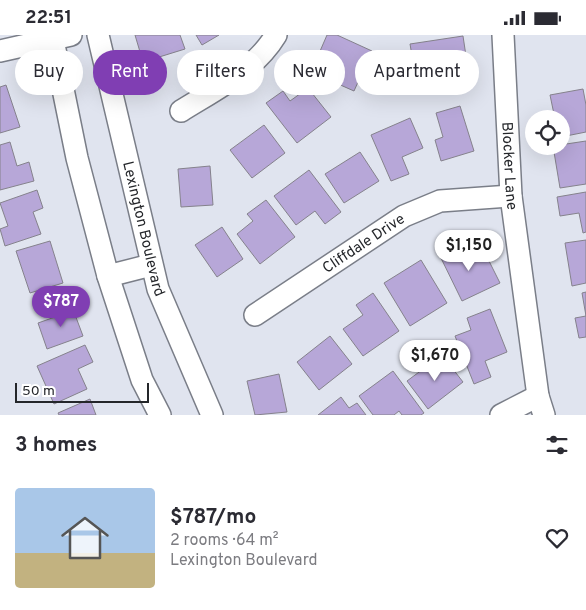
<!DOCTYPE html>
<html lang="en">
<head>
<meta charset="utf-8">
<style>
	:root { --surface:#fff; --page:#f2f2f3; --text:#2b2b33; --muted:#7c7c81; --line:#e1e1e2; --accent:#803eb3 }
	body { margin:0; font-family:Overpass,sans-serif; background:var(--page); color:var(--text); height:100vh; display:flex; flex-direction:column; font-size:19px; white-space:nowrap }
	* { box-sizing:border-box; margin:0 }
	p { font-size:16px; color:var(--muted) }
	.icon { flex:none; width:28px; height:28px; fill:none; stroke:currentColor; stroke-width:2; stroke-linecap:round; stroke-linejoin:round }
	.map { position:relative; height:380px; overflow:hidden }
	.drawer { display:flex; flex-direction:column; background:var(--surface); flex:1 }
	.drawer>* { flex:none }
	.banner { position:absolute; left:15px; top:15px; width:556px; height:45px; display:flex; gap:10px }
	.controls { position:absolute; left:525px; top:75px; display:grid; gap:10px }
	.controls a { display:grid; place-items:center; width:45px; height:45px; border-radius:50%; background:var(--surface); box-shadow:0 5px 20px #0002; font-size:25px }
	.scale { position:absolute; left:15px; bottom:12px; width:134px; box-sizing:border-box; padding-left:5px; border:2px solid #24262a; border-top:0; font-size:14px; line-height:18px; white-space:nowrap; color:#24262a; -webkit-text-stroke:4px #fff; paint-order:stroke }
	.price { position:absolute; translate:-50% -42px; padding:0 11px; border-radius:18px; background:#fff; color:#222; font-size:16px; line-height:32px; filter:drop-shadow(0 1px 2px #0008) }
	.price::after { content:''; position:absolute; left:50%; top:30px; width:15px; height:11px; margin-left:-8px; background:inherit; clip-path:polygon(0 0,100% 0,50% 100%) }
	.price.active { background:var(--accent); color:#fff }
	ul { padding:0; list-style:none }
	li { display:flex; align-items:center; gap:15px; height:125px; padding:0 15px }
	li+li { border-top:1px solid var(--line) }
	li span { display:grid; place-items:center; flex:none; width:140px; height:100px; border-radius:5px; color:#555 }
	li>.icon { margin-inline-start:auto }
	span .icon { width:60px; height:60px; fill:#fffc; stroke-width:1 }
	li b { font-size:21px }
	h2 { display:flex; justify-content:space-between; align-items:center; height:60px; padding:0 15px; font-size:21px }
	.chip { padding:0 18px; border-radius:22px; background:var(--surface); box-shadow:0 5px 20px #0002; font-size:18px; line-height:45px }
	.chip.active { background:var(--accent); color:#fff }
	.status { display:flex; justify-content:space-between; align-items:center; height:35px; padding:0 25px; background:var(--surface); direction:ltr }
	.status svg { height:14px; fill:currentColor }
	.map>svg:first-child { display:block }
</style>
</head>
<body>
<div class="status"><b>22:51</b><svg viewBox="0 0 49 12"><path d="M0 12V9h3v3zM5 12V6h3v6zM10 12V3h3v9zM15 12V0h3v12zM26 1h20v11H26zM47 4h2v5h-2z"/></svg></div>
<div class="map">
<svg width="586" height="380" viewBox="0 0 586 380">
	<rect width="100%" height="100%" fill="#e0e4ef"/>
	<g fill="#b7a7d8" stroke="#85828c">
		<path d="M 135,0 L 180,0 L 185,14 L 143,27 Z"/>
		<path d="M 196,0 L 219,0 L 202,10 Z"/>
		<path d="M 327,0 L 337,0 L 372,16 L 354,56 L 311,37 Z"/>
		<path d="M 463,1 L 466,21 L 449,24 L 452,44 L 417,50 L 410,9 Z"/>
		<path d="M 6,50 L 20,92 L 0,98 L 0,52 Z"/>
		<path d="M 308,53 L 331,82 L 297,108 L 266,68 L 283,56 L 290,66 Z"/>
		<path d="M 583,54 L 586,70 L 586,97 L 561,102 L 561,84 L 555,84 L 550,60 Z"/>
		<path d="M 460,71 L 474,116 L 441,126 L 435,105 L 443,102 L 436,78 Z"/>
		<path d="M 410,83 L 423,113 L 402,122 L 409,139 L 391,146 L 371,100 Z"/>
		<path d="M 264,90 L 285,118 L 252,143 L 230,115 Z"/>
		<path d="M 586,106 L 586,149 L 560,153 L 553,111 Z"/>
		<path d="M 10,107 L 17,131 L 29,127 L 34,146 L 0,155 L 0,110 Z"/>
		<path d="M 360,117 L 379,146 L 344,168 L 325,139 Z"/>
		<path d="M 210,131 L 213,170 L 181,172 L 178,134 Z"/>
		<path d="M 309,135 L 341,177 L 325,189 L 315,176 L 296,190 L 274,161 Z"/>
		<path d="M 37,155 L 43,173 L 33,177 L 41,199 L 5,211 L 0,194 L 8,191 L 0,168 Z"/>
		<path d="M 586,157 L 586,197 L 583,198 L 579,178 L 560,181 L 557,162 Z"/>
		<path d="M 266,165 L 295,202 L 260,229 L 237,199 L 253,186 L 247,179 Z"/>
		<path d="M 222,192 L 243,224 L 217,242 L 195,210 Z"/>
		<path d="M 586,205 L 586,248 L 572,251 L 565,208 Z"/>
		<path d="M 50,206 L 63,248 L 30,258 L 16,216 Z"/>
		<path d="M 457,210 L 465,225 L 484,216 L 500,248 L 462,266 L 439,219 Z"/>
		<path d="M 421,225 L 447,268 L 410,291 L 384,248 Z"/>
		<path d="M 586,257 L 586,302 L 579,303 L 575,283 L 586,281 L 582,258 Z"/>
		<path d="M 373,258 L 399,296 L 363,321 L 343,294 L 363,280 L 356,270 Z"/>
		<path d="M 71,269 L 83,301 L 47,314 L 38,288 L 55,282 L 53,276 Z"/>
		<path d="M 490,274 L 507,317 L 485,326 L 491,342 L 474,349 L 455,301 L 471,295 L 467,283 Z"/>
		<path d="M 330,301 L 352,329 L 319,355 L 297,327 Z"/>
		<path d="M 85,310 L 93,327 L 78,334 L 87,354 L 54,369 L 37,331 Z"/>
		<path d="M 442,320 L 463,347 L 428,374 L 407,346 Z"/>
		<path d="M 393,336 L 424,378 L 421,380 L 402,380 L 399,376 L 394,380 L 373,380 L 359,361 Z"/>
		<path d="M 279,339 L 287,377 L 255,380 L 247,346 Z"/>
		<path d="M 341,362 L 349,373 L 357,368 L 366,380 L 318,380 Z"/>
		<path d="M 90,364 L 96,380 L 59,380 L 58,378 Z"/>
	</g>
	<g fill="none" stroke-linecap="round" stroke-linejoin="round">
		<defs>
			<g id="minor">
				<path d="M 52,0 L 77,123 L 108,241 L 142,345 L 160,380"/>
				<path id="s1" d="M 98,0 L 158,254 L 212,380"/>
				<path id="s2" d="M 503,0 L 511,161 L 538,361 L 544,380"/>
				<path d="M 0,16 L 71,0"/>
				<path d="M 181,76 C 216,54 254,36 276,0"/>
				<path d="M 108,241 L 151,230"/>
				<path id="s3" d="M 255,280 L 404,181 L 440,166 L 511,161"/>
				<path d="M 501,380 L 538,361"/>
			</g>
		</defs>
		<use href="#minor" stroke="#7a7e88" stroke-width="24"/>
		<use href="#minor" stroke="#fff" stroke-width="21"/>
	</g>
	<g text-anchor="middle" stroke-width="4" stroke-linejoin="round" paint-order="stroke">
		<g font-size="15" fill="#24262a" stroke="#fff">
			<text dy="5" stroke="none"><textPath href="#s2" startOffset="131">Blocker Lane</textPath></text>
			<text dy="5" stroke="none"><textPath href="#s1" startOffset="199">Lexington Boulevard</textPath></text>
			<text dy="5" stroke="none"><textPath href="#s3" startOffset="130">Cliffdale Drive</textPath></text>
		</g>
	</g>
</svg>
<div class="controls">
<a><svg class="icon" aria-label="locate" viewBox="0 0 24 24"><circle cx="12" cy="12" r="6"/><path d="M12 2v4M12 18v4M2 12h4M18 12h4"/></svg></a>
</div>
<div class="scale">50 m</div>
<b class="price" style="left:469px;top:237px">$1,150</b>
<b class="price active" style="left:61px;top:293px">$787</b>
<b class="price" style="left:435px;top:347px">$1,670</b>
<div class="banner">
<a class="chip">Buy</a>
<a class="chip active">Rent</a>
<a class="chip">Filters</a>
<a class="chip">New</a>
<a class="chip">Apartment</a>
</div>
</div>
<section class="drawer">
<h2>3 homes<svg class="icon" aria-label="filters" viewBox="0 0 24 24"><path d="M4 7h16M4 17h16"/><circle cx="9" cy="7" r="2"/><circle cx="15" cy="17" r="2"/></svg></h2>
<ul>
<li><span style="background:linear-gradient(#a9c7e8 65%,#c2b280 0)"><svg class="icon" aria-label="home" viewBox="0 0 24 24"><path d="M3 11l9-7 9 7M6 9v11h12V9"/></svg></span><div><b>$787/mo</b><p>2 rooms · 64 m²</p><p>Lexington Boulevard</p></div><svg class="icon" aria-label="heart" viewBox="0 0 24 24"><path d="M12 20l-8-8c-3-5 5-10 8-4 3-6 11-1 8 4z"/></svg></li>
</ul>
</section>
</body>
</html>
